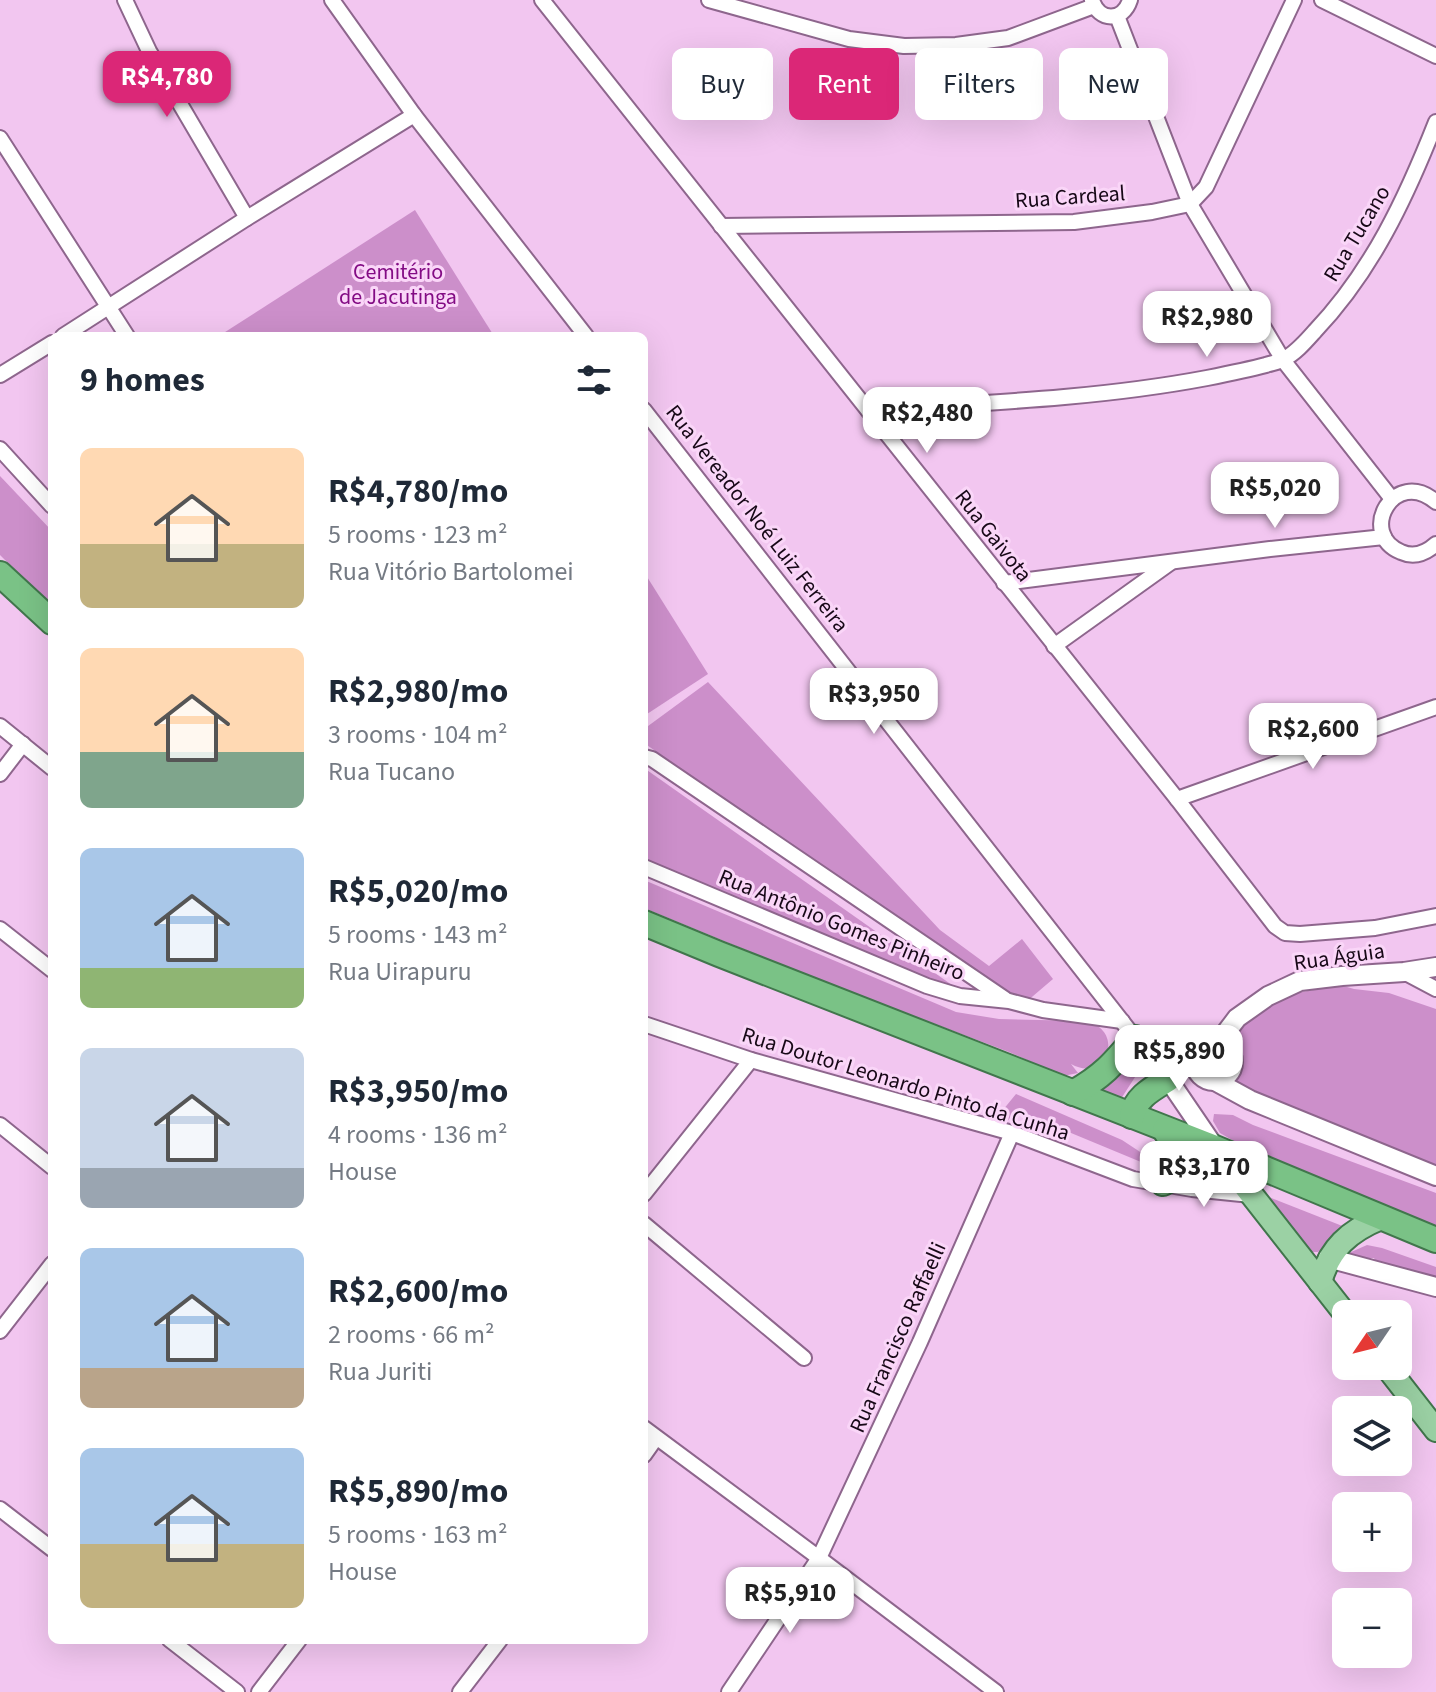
<!DOCTYPE html>
<html lang="en">
<head>
<meta charset="utf-8">
<style>
	:root { --surface:#fff; --page:#f6f6f7; --text:#1f2937; --muted:#747a83; --accent:#db2777 }
	body { margin:0; font-family:"Source Sans 3",sans-serif; background:var(--page); color:var(--text); height:100vh; display:flex; flex-direction:column; font-size:30px; white-space:nowrap }
	* { box-sizing:border-box; margin:0 }
	p { font-size:26px; color:var(--muted) }
	.icon { flex:none; width:44px; height:44px; fill:none; stroke:currentColor; stroke-width:2; stroke-linecap:round; stroke-linejoin:round }
	.map { position:relative; flex:1; overflow:hidden }
	.panel { position:absolute; left:48px; top:332px; width:600px; height:1312px; display:flex; flex-direction:column; background:var(--surface); border-radius:12px; box-shadow:0 8px 32px #0002 }
	.panel>* { flex:none }
	.banner { position:absolute; left:672px; top:48px; width:644px; height:72px; display:flex; gap:16px }
	.needle { width:52px; rotate:235deg }
	.fabs { position:absolute; left:1332px; top:1300px; display:grid; gap:16px }
	.fabs a { display:grid; place-items:center; width:80px; height:80px; border-radius:12px; background:var(--surface); box-shadow:0 8px 32px #0002; font-size:40px }
	.price { position:absolute; translate:-50% -68px; padding:0 18px; border-radius:16px; background:#fff; color:#222; font-size:26px; line-height:52px; filter:drop-shadow(0 2px 4px #0008) }
	.price::after { content:''; position:absolute; left:50%; top:48px; width:24px; height:18px; margin-left:-12px; background:inherit; clip-path:polygon(0 0,100% 0,50% 100%) }
	.price.on { background:var(--accent); color:#fff }
	ul { padding:0; list-style:none }
	li { display:flex; align-items:center; gap:24px; height:200px; padding:0 32px }
	li span { display:grid; place-items:center; flex:none; width:224px; height:160px; border-radius:12px; color:#555 }
	li>.icon { margin-inline-start:auto }
	span .icon { width:96px; height:96px; fill:#fffc; stroke-width:1 }
	li b { font-size:34px }
	h2 { display:flex; justify-content:space-between; align-items:center; height:96px; padding:0 32px; font-size:34px }
	.chip { padding:0 28px; border-radius:12px; background:var(--surface); box-shadow:0 8px 32px #0002; font-size:28px; line-height:72px }
	.chip.on { background:var(--accent); color:#fff }
	.map>svg:first-child { display:block }
</style>
</head>
<body>
<div class="map">
<svg width="1436" height="1692" viewBox="0 0 1436 1692">
	<rect width="100%" height="100%" fill="#f2c6f0"/>
	<g fill="#cc8fca">
		<path d="M 415,210 L 494,336 L 223,336 L 222,334 Z"/>
		<path d="M 0,476 L 52,531 L 52,607 L 0,555 Z"/>
		<path d="M 644,572 L 708,674 L 644,716 Z"/>
		<path d="M 708,682 L 940,930 L 989,966 L 1022,939 L 1053,979 L 1019,1008 L 644,743 L 644,729 Z"/>
		<path d="M 644,768 L 969,997 L 644,862 Z"/>
		<path d="M 644,880 L 956,1012 L 999,1019 L 1085,1021 C 1127,1030 1106,1084 1071,1064 L 1078,1073 L 1063,1076 L 1009,1052 L 821,981 L 644,908 Z"/>
		<path d="M 1340,985 L 1354,989 L 1389,993 L 1436,1009 L 1436,1170 L 1235,1087 L 1231,1078 L 1227,1049 L 1230,1037 L 1237,1026 L 1286,995 Z"/>
		<path d="M 1126,1057 L 1137,1074 L 1117,1105 L 1099,1092 L 1105,1087 Z"/>
		<path d="M 1016,1094 L 1122,1140 L 1163,1167 L 1161,1174 L 1156,1182 L 1141,1162 L 1018,1111 L 997,1130 L 989,1127 Z"/>
		<path d="M 1214,1114 L 1233,1115 L 1253,1125 L 1288,1138 L 1436,1193 L 1436,1234 L 1246,1148 L 1220,1133 L 1213,1121 Z"/>
		<path d="M 1266,1196 L 1350,1229 L 1318,1252 L 1309,1252 Z"/>
		<path d="M 1367,1245 L 1382,1248 L 1436,1267 L 1436,1280 L 1380,1270 L 1374,1258 L 1358,1258 L 1348,1262 L 1349,1253 Z"/>
	</g>
	<g fill="none" stroke-linecap="round" stroke-linejoin="round">
		<defs>
			<g id="minor">
				<path d="M 125,0 L 149,51 L 247,218"/>
				<path d="M 332,0 L 414,115 L 586,336"/>
				<path d="M 542,0 L 1177,799 L 1275,926 L 1285,933 L 1300,934 L 1375,928 L 1436,916"/>
				<path d="M 709,0 L 849,39 L 904,46 L 956,45 L 1008,38 L 1094,6"/>
				<path d="M 1092,0 C 1099,22 1123,22 1130,0"/>
				<path d="M 1322,0 L 1436,56"/>
				<path d="M 1117,16 L 1190,204 L 1283,360 L 1392,499"/>
				<path d="M 0,138 L 127,336"/>
				<path d="M 721,226 L 1074,222 L 1152,212 L 1190,204 L 1206,187 L 1294,0"/>
				<path d="M 63,336 L 247,218 L 414,115"/>
				<path d="M 0,375 L 52,343"/>
				<path d="M 644,410 L 1135,1038"/>
				<path d="M 868,410 C 981,403 1096,399 1207,378 C 1227,374 1247,370 1266,365 C 1272,363 1279,362 1284,359 C 1296,353 1306,341 1315,331 C 1372,271 1406,198 1436,122"/>
				<path d="M 0,449 L 52,506"/>
				<path d="M 1436,502 C 1394,466 1357,534 1401,552 C 1414,558 1426,553 1436,544"/>
				<path d="M 1004,583 L 1270,549 L 1384,537"/>
				<path d="M 1054,646 L 1170,563"/>
				<path d="M 0,726 L 52,768"/>
				<path d="M 644,757 L 652,759 L 1005,999"/>
				<path d="M 0,774 L 23,744"/>
				<path d="M 1177,799 L 1436,707"/>
				<path d="M 644,867 L 927,986 L 960,996 L 1009,1001 L 1043,1010 L 1122,1021"/>
				<path d="M 0,929 L 52,970"/>
				<path d="M 1404,972 L 1436,989"/>
				<path d="M 644,1024 L 751,1060 L 1012,1133 L 1133,1179 L 1192,1189 L 1251,1195"/>
				<path d="M 0,1125 L 52,1167"/>
				<path d="M 644,1194 L 751,1060"/>
				<path d="M 644,1224 L 804,1358"/>
				<path d="M 0,1331 L 52,1264"/>
				<path d="M 644,1428 L 819,1558 L 996,1692"/>
				<path d="M 644,1455 L 656,1438"/>
				<path d="M 0,1509 L 52,1549"/>
				<path d="M 170,1640 L 237,1692"/>
				<path d="M 259,1692 L 299,1640"/>
				<path d="M 460,1692 L 500,1640"/>
				<path d="M 729,1692 L 819,1558 L 920,1342 L 1012,1133"/>
			</g>
			<g id="tertiary">
				<path d="M 1135,1038 L 1168,1079 L 1215,1148"/>
				<circle cx="1214" cy="1062" r="19"/>
				<path d="M 1218,1043 L 1237,1018 L 1268,996 L 1300,981 L 1342,976 L 1404,972 L 1436,967"/>
				<path d="M 1217,1082 L 1250,1100 L 1436,1176"/>
				<path d="M 1328,1258 L 1436,1287"/>
			</g>
			<g id="primary">
				<path d="M 1215,1148 L 1346,1315"/>
				<path d="M 1320,1282 C 1330,1248 1349,1231 1381,1218"/>
				<path d="M 1386,1366 L 1436,1430"/>
			</g>
			<g id="trunk">
				<path d="M 0,574 L 52,622"/>
				<path d="M 644,923 L 719,954 L 1215,1148 L 1436,1240"/>
				<path d="M 1073,1093 C 1103,1076 1113,1064 1135,1038"/>
				<path d="M 1132,1116 C 1136,1097 1152,1089 1168,1079"/>
				<path d="M 1163,1183 L 1174,1177 L 1179,1163 L 1175,1147 L 1165,1130"/>
			</g>
		</defs>
		<use href="#minor" stroke="#8e668d" stroke-width="18"/>
		<use href="#tertiary" stroke="#8e668d" stroke-width="22"/>
		<use href="#primary" stroke="#41764c" stroke-width="26"/>
		<use href="#trunk" stroke="#41764c" stroke-width="28"/>
		<use href="#minor" stroke="#fff" stroke-width="14"/>
		<use href="#tertiary" stroke="#fff" stroke-width="18"/>
		<use href="#primary" stroke="#9bd1a4" stroke-width="22"/>
		<use href="#trunk" stroke="#7ac286" stroke-width="24"/>
	</g>
	<g text-anchor="middle" stroke-width="6" stroke-linejoin="round" paint-order="stroke">
		<g font-size="22" fill="#170817" stroke="#fad6f8">
			<text transform="translate(1070 196) rotate(-4)" y="8">Rua Cardeal</text>
			<text transform="translate(1356 233) rotate(-59)" y="8">Rua Tucano</text>
			<text transform="translate(758 518) rotate(52)" y="8">Rua Vereador Noé Luiz Ferreira</text>
			<text transform="translate(994 535) rotate(52)" y="8">Rua Gaivota</text>
			<text transform="translate(842 924) rotate(22)" y="8">Rua Antônio Gomes Pinheiro</text>
			<text transform="translate(1339 956) rotate(-8)" y="8">Rua Águia</text>
			<text transform="translate(906 1083) rotate(17)" y="8">Rua Doutor Leonardo Pinto da Cunha</text>
			<text transform="translate(897 1337) rotate(-66)" y="8">Rua Francisco Raffaelli</text>
		</g>
		<g font-size="22" fill="#830c84" stroke="#fad6f8">
			<text x="398" y="279">Cemitério<tspan x="398" dy="25">de Jacutinga</tspan></text>
		</g>
	</g>
</svg>
<div class="fabs">
<a><svg class="needle" viewBox="-14 -14 28 28"><path d="M0-13l5 13h-10z" fill="#e53935"/><path d="M0 13l5-13h-10z" fill="#747a83"/></svg></a>
<a><svg class="icon" aria-label="layers" viewBox="0 0 24 24"><path d="M12 4l9 5-9 5-9-5zM3 14l9 5 9-5"/></svg></a>
<a>+</a>
<a>−</a>
</div>
<b class="price on" style="left:167px;top:119px">R$4,780</b>
<b class="price" style="left:1207px;top:359px">R$2,980</b>
<b class="price" style="left:927px;top:455px">R$2,480</b>
<b class="price" style="left:1275px;top:530px">R$5,020</b>
<b class="price" style="left:874px;top:736px">R$3,950</b>
<b class="price" style="left:1313px;top:771px">R$2,600</b>
<b class="price" style="left:1179px;top:1093px">R$5,890</b>
<b class="price" style="left:1204px;top:1209px">R$3,170</b>
<b class="price" style="left:790px;top:1635px">R$5,910</b>
<div class="banner">
<a class="chip">Buy</a>
<a class="chip on">Rent</a>
<a class="chip">Filters</a>
<a class="chip">New</a>
</div>
<section class="panel">
<h2>9 homes<svg class="icon" aria-label="filters" viewBox="0 0 24 24"><path d="M4 7h16M4 17h16"/><circle cx="9" cy="7" r="2"/><circle cx="15" cy="17" r="2"/></svg></h2>
<ul>
<li><span style="background:linear-gradient(#ffd9b3 60%,#c2b280 0)"><svg class="icon" aria-label="home" viewBox="0 0 24 24"><path d="M3 11l9-7 9 7M6 9v11h12V9"/></svg></span><div><b>R$4,780/mo</b><p>5 rooms · 123 m²</p><p>Rua Vitório Bartolomei</p></div></li>
<li><span style="background:linear-gradient(#ffd9b3 65%,#7fa58c 0)"><svg class="icon" aria-label="home" viewBox="0 0 24 24"><path d="M3 11l9-7 9 7M6 9v11h12V9"/></svg></span><div><b>R$2,980/mo</b><p>3 rooms · 104 m²</p><p>Rua Tucano</p></div></li>
<li><span style="background:linear-gradient(#a9c7e8 75%,#8fb573 0)"><svg class="icon" aria-label="home" viewBox="0 0 24 24"><path d="M3 11l9-7 9 7M6 9v11h12V9"/></svg></span><div><b>R$5,020/mo</b><p>5 rooms · 143 m²</p><p>Rua Uirapuru</p></div></li>
<li><span style="background:linear-gradient(#c9d6e8 75%,#9aa5b1 0)"><svg class="icon" aria-label="home" viewBox="0 0 24 24"><path d="M3 11l9-7 9 7M6 9v11h12V9"/></svg></span><div><b>R$3,950/mo</b><p>4 rooms · 136 m²</p><p>House</p></div></li>
<li><span style="background:linear-gradient(#a9c7e8 75%,#b9a48a 0)"><svg class="icon" aria-label="home" viewBox="0 0 24 24"><path d="M3 11l9-7 9 7M6 9v11h12V9"/></svg></span><div><b>R$2,600/mo</b><p>2 rooms · 66 m²</p><p>Rua Juriti</p></div></li>
<li><span style="background:linear-gradient(#a9c7e8 60%,#c2b280 0)"><svg class="icon" aria-label="home" viewBox="0 0 24 24"><path d="M3 11l9-7 9 7M6 9v11h12V9"/></svg></span><div><b>R$5,890/mo</b><p>5 rooms · 163 m²</p><p>House</p></div></li>
</ul>
</section>
</div>
</body>
</html>
